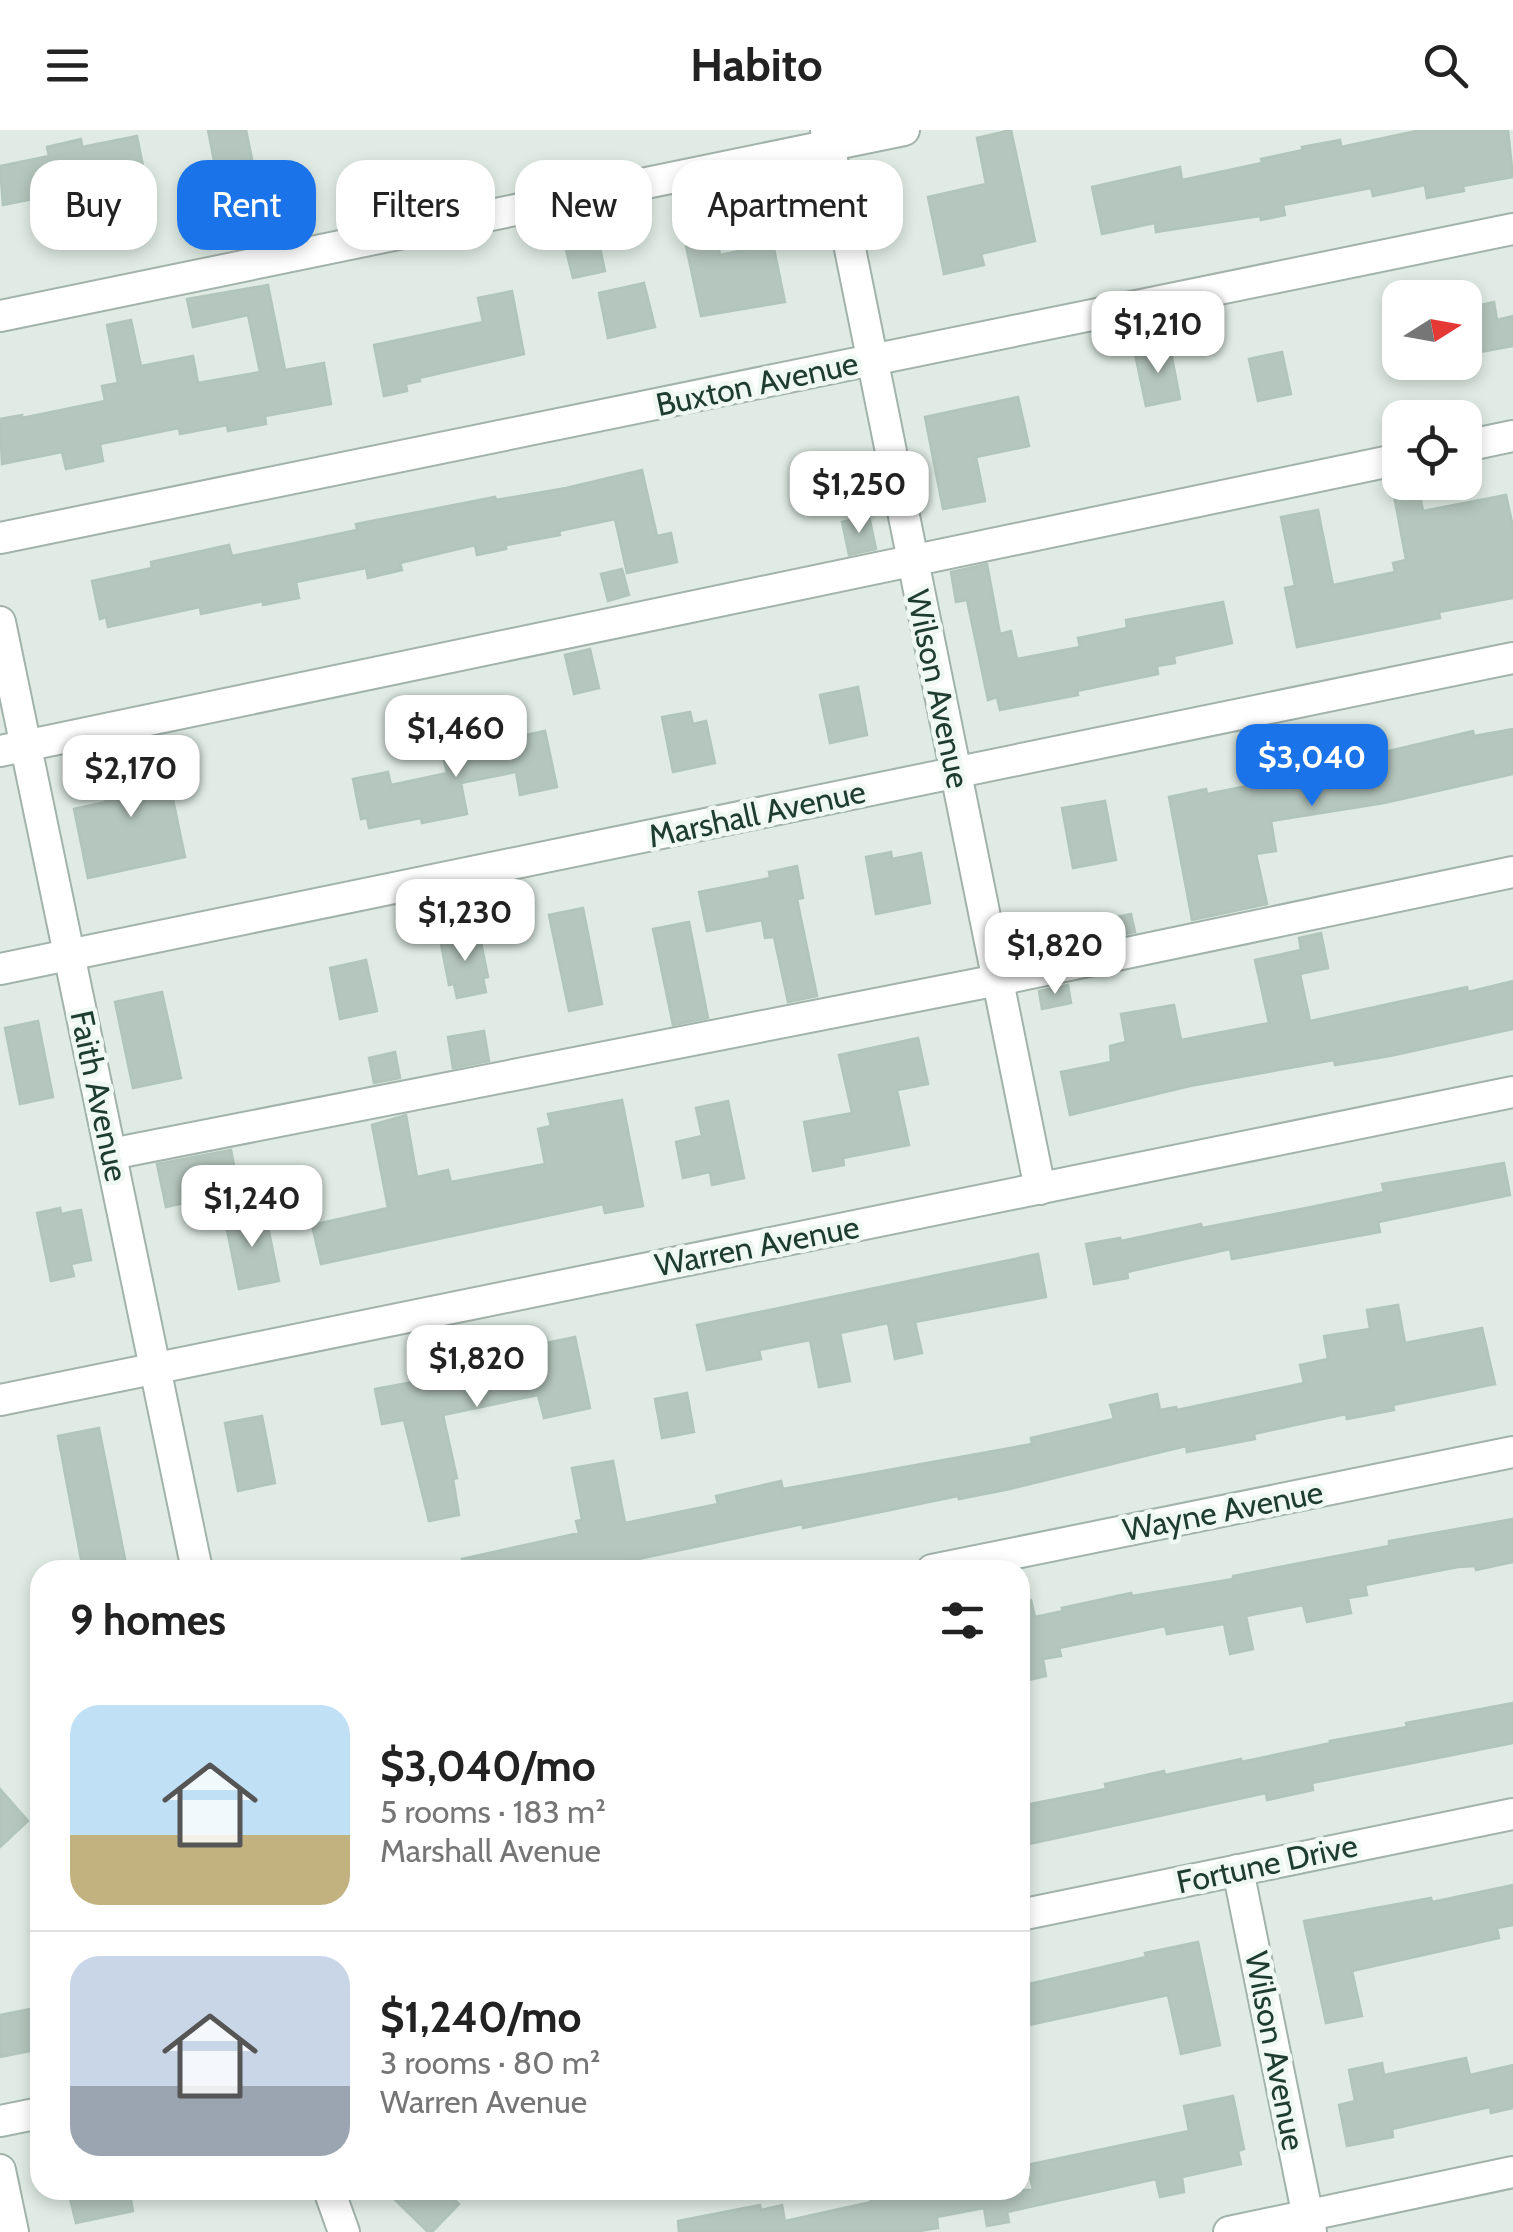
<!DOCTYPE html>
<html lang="en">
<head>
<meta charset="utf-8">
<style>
	:root { --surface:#fff; --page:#f2f2f2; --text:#222; --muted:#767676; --line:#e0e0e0; --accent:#1a73e8 }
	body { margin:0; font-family:Cabin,sans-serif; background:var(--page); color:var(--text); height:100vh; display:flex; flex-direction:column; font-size:38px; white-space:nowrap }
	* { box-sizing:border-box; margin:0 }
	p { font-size:32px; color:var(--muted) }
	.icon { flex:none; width:55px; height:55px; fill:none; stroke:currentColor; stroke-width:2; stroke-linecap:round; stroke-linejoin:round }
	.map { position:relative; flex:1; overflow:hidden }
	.side { position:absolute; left:30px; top:1430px; width:1000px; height:640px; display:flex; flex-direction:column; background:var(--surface); border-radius:30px; box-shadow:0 5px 15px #0003 }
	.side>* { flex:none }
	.banner { position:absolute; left:30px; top:30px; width:1000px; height:90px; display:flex; gap:20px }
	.needle { width:65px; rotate:79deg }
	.fabs { position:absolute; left:1382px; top:150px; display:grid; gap:20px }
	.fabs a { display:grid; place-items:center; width:100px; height:100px; border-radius:20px; background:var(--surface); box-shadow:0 5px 15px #0003; font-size:50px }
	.price { position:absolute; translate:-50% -85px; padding:0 22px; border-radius:20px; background:#fff; color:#222; font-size:32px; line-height:65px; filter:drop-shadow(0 2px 5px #0008) }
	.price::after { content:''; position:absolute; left:50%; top:60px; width:30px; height:22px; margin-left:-15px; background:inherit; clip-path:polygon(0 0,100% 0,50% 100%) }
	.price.selected { background:var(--accent); color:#fff }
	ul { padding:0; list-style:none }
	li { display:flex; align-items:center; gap:30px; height:250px; padding:0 40px }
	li+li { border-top:2px solid var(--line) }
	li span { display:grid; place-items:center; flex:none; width:280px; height:200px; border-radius:30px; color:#555 }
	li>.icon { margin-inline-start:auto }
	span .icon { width:120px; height:120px; fill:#fffc; stroke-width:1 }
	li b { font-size:42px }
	h2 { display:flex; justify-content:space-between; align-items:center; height:120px; padding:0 40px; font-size:42px }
	.chip { padding:0 35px; border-radius:30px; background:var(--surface); box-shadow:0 5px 15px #0003; font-size:35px; line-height:90px }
	.chip.selected { background:var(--accent); color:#fff }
	header { display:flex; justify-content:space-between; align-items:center; height:130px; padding:0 40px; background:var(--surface); font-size:45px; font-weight:800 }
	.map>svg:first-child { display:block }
</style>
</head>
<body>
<header><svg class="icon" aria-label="menu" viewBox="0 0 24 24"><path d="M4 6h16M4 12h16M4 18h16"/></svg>Habito<svg class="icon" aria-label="search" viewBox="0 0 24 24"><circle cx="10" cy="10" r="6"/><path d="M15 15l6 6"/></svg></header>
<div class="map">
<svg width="1513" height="2102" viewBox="0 0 1513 2102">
	<rect width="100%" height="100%" fill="#dfebe4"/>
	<g fill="#b4c6bd" stroke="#b1c5ba" stroke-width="2.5">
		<path d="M 208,0 L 246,0 L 252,29 L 215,36 Z"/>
		<path d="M 1011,0 L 1035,111 L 981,124 L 984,135 L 944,144 L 928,67 L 986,54 L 977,8 Z"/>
		<path d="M 1421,0 L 1508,0 L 1513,47 L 1463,56 L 1464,61 L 1427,68 L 1425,55 L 1373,66 L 1371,58 L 1283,75 L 1285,85 L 1261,90 L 1260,86 L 1156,102 L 1155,93 L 1102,104 L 1092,57 L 1180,37 L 1182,50 L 1262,33 L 1261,29 L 1303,20 L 1302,17 L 1340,10 L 1341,17 Z"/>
		<path d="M 137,6 L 145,46 L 91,57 L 95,75 L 62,82 L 58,64 L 3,75 L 0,36 L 49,26 L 47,17 L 81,9 L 82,17 Z"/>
		<path d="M 424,49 L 431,78 L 396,85 L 394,80 L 364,86 L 359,63 Z"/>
		<path d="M 597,104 L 605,141 L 573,148 L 564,112 Z"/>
		<path d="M 717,109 L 720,125 L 773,114 L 785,172 L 701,186 L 686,116 Z"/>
		<path d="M 644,153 L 655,197 L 608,208 L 599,163 Z"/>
		<path d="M 268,155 L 285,240 L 324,233 L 331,274 L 265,286 L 266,294 L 228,301 L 227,295 L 180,304 L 179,298 L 100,314 L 103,331 L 66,339 L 62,322 L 2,334 L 0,289 L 22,285 L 22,288 L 105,271 L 102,256 L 118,253 L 107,195 L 131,190 L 141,236 L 193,226 L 198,253 L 260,242 L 248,185 L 193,197 L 187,169 Z"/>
		<path d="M 512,161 L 524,224 L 419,248 L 420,251 L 406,254 L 407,261 L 384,266 L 374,215 L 483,192 L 478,168 Z"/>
		<path d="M 1494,172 L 1497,190 L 1513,186 L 1513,216 L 1480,222 L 1471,177 Z"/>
		<path d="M 1170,217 L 1180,269 L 1146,276 L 1135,224 Z"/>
		<path d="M 1282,222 L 1291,264 L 1258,271 L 1249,229 Z"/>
		<path d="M 1018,267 L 1029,316 L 976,327 L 985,371 L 943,379 L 925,287 Z"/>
		<path d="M 642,340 L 657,406 L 671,403 L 677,432 L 627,443 L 615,389 L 559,401 L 560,405 L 506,415 L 506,419 L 477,425 L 475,415 L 400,433 L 402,440 L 368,448 L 366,438 L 296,452 L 299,468 L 263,475 L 263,471 L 201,484 L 200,477 L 108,497 L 106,487 L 100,489 L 92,451 L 152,438 L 151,432 L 229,415 L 232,426 L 357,400 L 356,394 L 495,367 L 496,370 L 566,358 Z"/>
		<path d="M 1419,361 L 1423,381 L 1506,365 L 1513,397 L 1513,468 L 1439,482 L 1440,488 L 1297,517 L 1285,458 L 1295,456 L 1281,387 L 1318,380 L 1333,455 L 1395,442 L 1393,433 L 1406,430 L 1394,365 Z"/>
		<path d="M 869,386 L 876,419 L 849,425 L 842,392 Z"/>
		<path d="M 987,434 L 1000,504 L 1011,501 L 1017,529 L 1080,517 L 1078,508 L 1127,498 L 1126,490 L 1223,472 L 1232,513 L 1174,526 L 1175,533 L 1157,536 L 1158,544 L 1077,561 L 1078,565 L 1000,580 L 997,567 L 988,570 L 967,470 L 956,472 L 951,442 Z"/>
		<path d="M 622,439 L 629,465 L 608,471 L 601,444 Z"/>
		<path d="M 590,519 L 599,558 L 574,564 L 565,525 Z"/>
		<path d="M 858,557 L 867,605 L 830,613 L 820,565 Z"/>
		<path d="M 690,582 L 693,594 L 706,591 L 715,633 L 673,642 L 662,587 Z"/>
		<path d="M 1513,599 L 1513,644 L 1384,673 L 1271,691 L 1276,721 L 1256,724 L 1267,774 L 1192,790 L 1169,667 L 1206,659 L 1207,664 L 1282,649 L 1279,636 L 1315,629 L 1317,638 L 1473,601 L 1474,606 Z"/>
		<path d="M 545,601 L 557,657 L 520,665 L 516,642 L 461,653 L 467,684 L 422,693 L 421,688 L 369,698 L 367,688 L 361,689 L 353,649 L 388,642 L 391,655 L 447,643 L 440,612 L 475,605 L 477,615 Z"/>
		<path d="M 164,626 L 185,727 L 88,748 L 74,679 L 106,672 L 99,640 Z"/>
		<path d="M 1105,671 L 1116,730 L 1073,738 L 1062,678 Z"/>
		<path d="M 891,722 L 892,729 L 921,723 L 930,773 L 876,784 L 866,727 Z"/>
		<path d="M 797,736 L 803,768 L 797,769 L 817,866 L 788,872 L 774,807 L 765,808 L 762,790 L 707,801 L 699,762 L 770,748 L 769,742 Z"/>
		<path d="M 583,778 L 602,874 L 569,881 L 549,785 Z"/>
		<path d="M 1131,784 L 1135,802 L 1101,809 L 1097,791 Z"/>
		<path d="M 689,792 L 708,888 L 673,895 L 653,799 Z"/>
		<path d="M 479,802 L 488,847 L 483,848 L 486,862 L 457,868 L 454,854 L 449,855 L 440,809 Z"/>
		<path d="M 1321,803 L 1328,838 L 1300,844 L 1310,891 L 1467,857 L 1468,862 L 1513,851 L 1513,899 L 1390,926 L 1335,935 L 1334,930 L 1190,956 L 1070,985 L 1061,942 L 1111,932 L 1110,916 L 1126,912 L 1121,884 L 1174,875 L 1181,910 L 1269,893 L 1255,830 L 1301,820 L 1299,808 Z"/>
		<path d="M 366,830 L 377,881 L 340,889 L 330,838 Z"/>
		<path d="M 1068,855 L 1071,873 L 1042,879 L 1039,861 Z"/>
		<path d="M 162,862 L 181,948 L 133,958 L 115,872 Z"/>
		<path d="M 38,891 L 53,967 L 20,974 L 5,898 Z"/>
		<path d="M 484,901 L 489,931 L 453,938 L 448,907 Z"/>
		<path d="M 918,908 L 928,954 L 897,960 L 909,1015 L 843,1028 L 844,1035 L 813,1041 L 804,992 L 852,983 L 839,925 Z"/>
		<path d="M 395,922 L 400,948 L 374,953 L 369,928 Z"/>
		<path d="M 622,970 L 643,1076 L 605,1083 L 603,1074 L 321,1134 L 312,1095 L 388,1078 L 372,995 L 406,985 L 417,1047 L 448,1040 L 451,1052 L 545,1034 L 538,999 L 551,996 L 548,984 Z"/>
		<path d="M 728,971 L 744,1048 L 712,1055 L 710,1042 L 683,1048 L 676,1012 L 702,1006 L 696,978 Z"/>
		<path d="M 231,1020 L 239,1061 L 166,1077 L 157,1034 Z"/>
		<path d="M 1504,1033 L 1510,1065 L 1378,1092 L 1380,1102 L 1232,1129 L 1230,1119 L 1127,1142 L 1128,1148 L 1094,1154 L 1086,1114 L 1120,1108 L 1121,1111 L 1201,1094 L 1202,1098 L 1311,1077 L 1384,1062 L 1382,1054 Z"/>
		<path d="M 60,1078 L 61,1084 L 81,1080 L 91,1130 L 71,1134 L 74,1146 L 51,1151 L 37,1083 Z"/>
		<path d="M 265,1082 L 279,1151 L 239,1159 L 225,1090 Z"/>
		<path d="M 1038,1124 L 1046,1167 L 915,1192 L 922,1223 L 895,1229 L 888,1193 L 840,1203 L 850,1251 L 819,1257 L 810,1210 L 759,1220 L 761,1229 L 707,1240 L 697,1195 Z"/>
		<path d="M 1398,1175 L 1405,1213 L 1482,1198 L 1495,1254 L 1393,1275 L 1394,1280 L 1347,1289 L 1346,1284 L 1254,1304 L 1255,1309 L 1187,1322 L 1186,1316 L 1010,1359 L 959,1369 L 958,1366 L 803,1398 L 803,1394 L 615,1434 L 617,1440 L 463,1440 L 462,1429 L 579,1403 L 576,1391 L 582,1390 L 572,1338 L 613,1331 L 625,1393 L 718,1374 L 716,1366 L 781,1351 L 783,1359 L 1032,1314 L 1031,1308 L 1114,1289 L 1110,1275 L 1157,1264 L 1160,1280 L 1176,1277 L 1177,1280 L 1304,1253 L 1300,1235 L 1328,1229 L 1324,1206 L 1370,1199 L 1367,1180 Z"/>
		<path d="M 575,1207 L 590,1278 L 544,1288 L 538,1265 L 443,1285 L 457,1348 L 453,1349 L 459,1385 L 429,1391 L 404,1290 L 382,1294 L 375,1259 L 543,1228 L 541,1214 Z"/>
		<path d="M 687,1263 L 694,1302 L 662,1308 L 655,1269 Z"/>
		<path d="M 262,1286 L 275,1353 L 238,1361 L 225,1293 Z"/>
		<path d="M 99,1298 L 126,1434 L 83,1440 L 58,1306 Z"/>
		<path d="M 1513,1389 L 1513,1432 L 1476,1440 L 1475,1436 L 1458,1437 L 1365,1455 L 1367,1465 L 1348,1468 L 1351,1483 L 1307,1492 L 1303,1475 L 1246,1486 L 1253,1519 L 1230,1524 L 1224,1494 L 1167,1504 L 1165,1496 L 1059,1518 L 1061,1526 L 1043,1529 L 1046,1546 L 1020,1552 L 1020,1471 L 1031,1470 L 1035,1487 L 1063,1481 L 1062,1478 L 1131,1463 L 1132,1466 L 1233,1449 L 1233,1446 L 1389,1416 L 1389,1411 Z"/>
		<path d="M 1513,1573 L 1513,1613 L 1312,1653 L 1313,1660 L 1267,1670 L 1266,1663 L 1020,1716 L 1020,1676 L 1106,1659 L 1105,1654 L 1164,1641 L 1165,1645 L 1241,1629 L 1241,1632 L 1331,1613 L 1330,1611 L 1407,1597 L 1406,1593 Z"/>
		<path d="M 0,1659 L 28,1691 L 0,1717 Z"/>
		<path d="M 1513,1755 L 1513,1795 L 1497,1798 L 1499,1808 L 1352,1841 L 1362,1886 L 1326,1893 L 1304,1791 L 1431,1768 L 1432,1772 Z"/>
		<path d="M 1198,1812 L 1220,1915 L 1181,1924 L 1168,1865 L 1020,1897 L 1020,1856 L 1146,1827 L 1145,1823 Z"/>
		<path d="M 40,1877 L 40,1919 L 0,1927 L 0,1885 Z"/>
		<path d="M 1466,1928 L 1470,1945 L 1513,1935 L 1513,1978 L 1491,1983 L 1490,1977 L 1392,1999 L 1393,2007 L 1347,2016 L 1339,1975 L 1355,1971 L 1349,1940 L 1382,1933 L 1384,1945 Z"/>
		<path d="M 1233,1966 L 1244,2019 L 1238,2021 L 1241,2034 L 1182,2047 L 1184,2062 L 1160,2067 L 1156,2049 L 1007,2082 L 1009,2092 L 987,2096 L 984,2078 L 937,2087 L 938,2098 L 914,2102 L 679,2102 L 678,2091 L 760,2075 L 761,2080 L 782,2075 L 785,2091 L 871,2072 L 870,2068 L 891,2065 L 890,2060 L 1033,2060 L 1027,2035 L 1189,2001 L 1184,1976 Z"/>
		<path d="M 68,2060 L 129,2060 L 133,2081 L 76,2093 Z"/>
		<path d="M 385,2060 L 445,2060 L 459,2074 L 432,2102 L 428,2102 Z"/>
	</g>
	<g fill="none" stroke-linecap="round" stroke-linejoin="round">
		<defs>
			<g id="minor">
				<path d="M 826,0 L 1040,1059"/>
				<path d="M 0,186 L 904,0"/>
				<path d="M 1465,316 L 1513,306"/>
				<path d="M 0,408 L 1513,99"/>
				<path d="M 0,492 L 197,1440"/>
				<path d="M 0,621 L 1400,329"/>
				<path d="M 0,839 L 1513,528"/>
				<path d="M 111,1024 L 998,850 L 1513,742"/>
				<path d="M 0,1270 L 1513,962"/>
				<path d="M 932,1440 L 1513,1322"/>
				<path d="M 1238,1740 L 1311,2102"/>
				<path d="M 1020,1785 L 1513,1684"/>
				<path d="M 0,1991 L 40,1983"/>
				<path d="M 0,2040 L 13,2102"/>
				<path d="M 329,2060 L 344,2102"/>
				<path d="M 1229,2102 L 1513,2042"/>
			</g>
		</defs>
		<use href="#minor" stroke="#a2b3ab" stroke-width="34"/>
		<use href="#minor" stroke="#fff" stroke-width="30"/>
	</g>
	<g text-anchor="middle" stroke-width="9" stroke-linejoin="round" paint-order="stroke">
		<g font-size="32" fill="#1f3c31" stroke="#eff8f2">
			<text transform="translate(757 254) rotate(-12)" y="11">Buxton Avenue</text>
			<text transform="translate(938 559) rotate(78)" y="11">Wilson Avenue</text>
			<text transform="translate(757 684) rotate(-12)" y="11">Marshall Avenue</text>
			<text transform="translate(99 966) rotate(78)" y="11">Faith Avenue</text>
			<text transform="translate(757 1116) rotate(-11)" y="11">Warren Avenue</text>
			<text transform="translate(1223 1381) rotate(-11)" y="11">Wayne Avenue</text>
			<text transform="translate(1267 1734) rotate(-12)" y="11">Fortune Drive</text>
			<text transform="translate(1275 1921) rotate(79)" y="11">Wilson Avenue</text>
		</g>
	</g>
</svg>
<div class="fabs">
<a><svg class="needle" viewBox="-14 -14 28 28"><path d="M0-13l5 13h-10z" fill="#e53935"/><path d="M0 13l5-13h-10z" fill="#767676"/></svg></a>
<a><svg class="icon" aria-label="locate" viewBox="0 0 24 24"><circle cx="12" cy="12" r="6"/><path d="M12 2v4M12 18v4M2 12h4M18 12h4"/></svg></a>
</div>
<b class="price" style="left:1158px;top:246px">$1,210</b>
<b class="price" style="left:859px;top:406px">$1,250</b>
<b class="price" style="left:456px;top:650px">$1,460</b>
<b class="price selected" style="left:1312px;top:679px">$3,040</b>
<b class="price" style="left:131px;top:690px">$2,170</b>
<b class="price" style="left:465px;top:834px">$1,230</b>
<b class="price" style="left:1055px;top:867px">$1,820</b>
<b class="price" style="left:252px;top:1120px">$1,240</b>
<b class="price" style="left:477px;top:1280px">$1,820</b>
<div class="banner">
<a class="chip">Buy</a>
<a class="chip selected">Rent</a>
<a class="chip">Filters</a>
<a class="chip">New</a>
<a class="chip">Apartment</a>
</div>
<section class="side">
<h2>9 homes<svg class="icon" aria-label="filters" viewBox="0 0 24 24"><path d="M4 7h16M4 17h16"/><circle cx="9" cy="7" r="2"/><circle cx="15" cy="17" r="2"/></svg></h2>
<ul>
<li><span style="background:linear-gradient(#bfe0f5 65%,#c2b280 0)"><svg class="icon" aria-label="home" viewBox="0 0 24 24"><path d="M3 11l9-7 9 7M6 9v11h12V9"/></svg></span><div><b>$3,040/mo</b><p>5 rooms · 183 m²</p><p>Marshall Avenue</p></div></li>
<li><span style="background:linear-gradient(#c9d6e8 65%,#9aa5b1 0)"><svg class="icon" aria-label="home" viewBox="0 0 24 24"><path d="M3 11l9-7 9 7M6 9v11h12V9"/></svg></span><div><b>$1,240/mo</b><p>3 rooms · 80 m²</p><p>Warren Avenue</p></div></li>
</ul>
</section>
</div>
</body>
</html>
